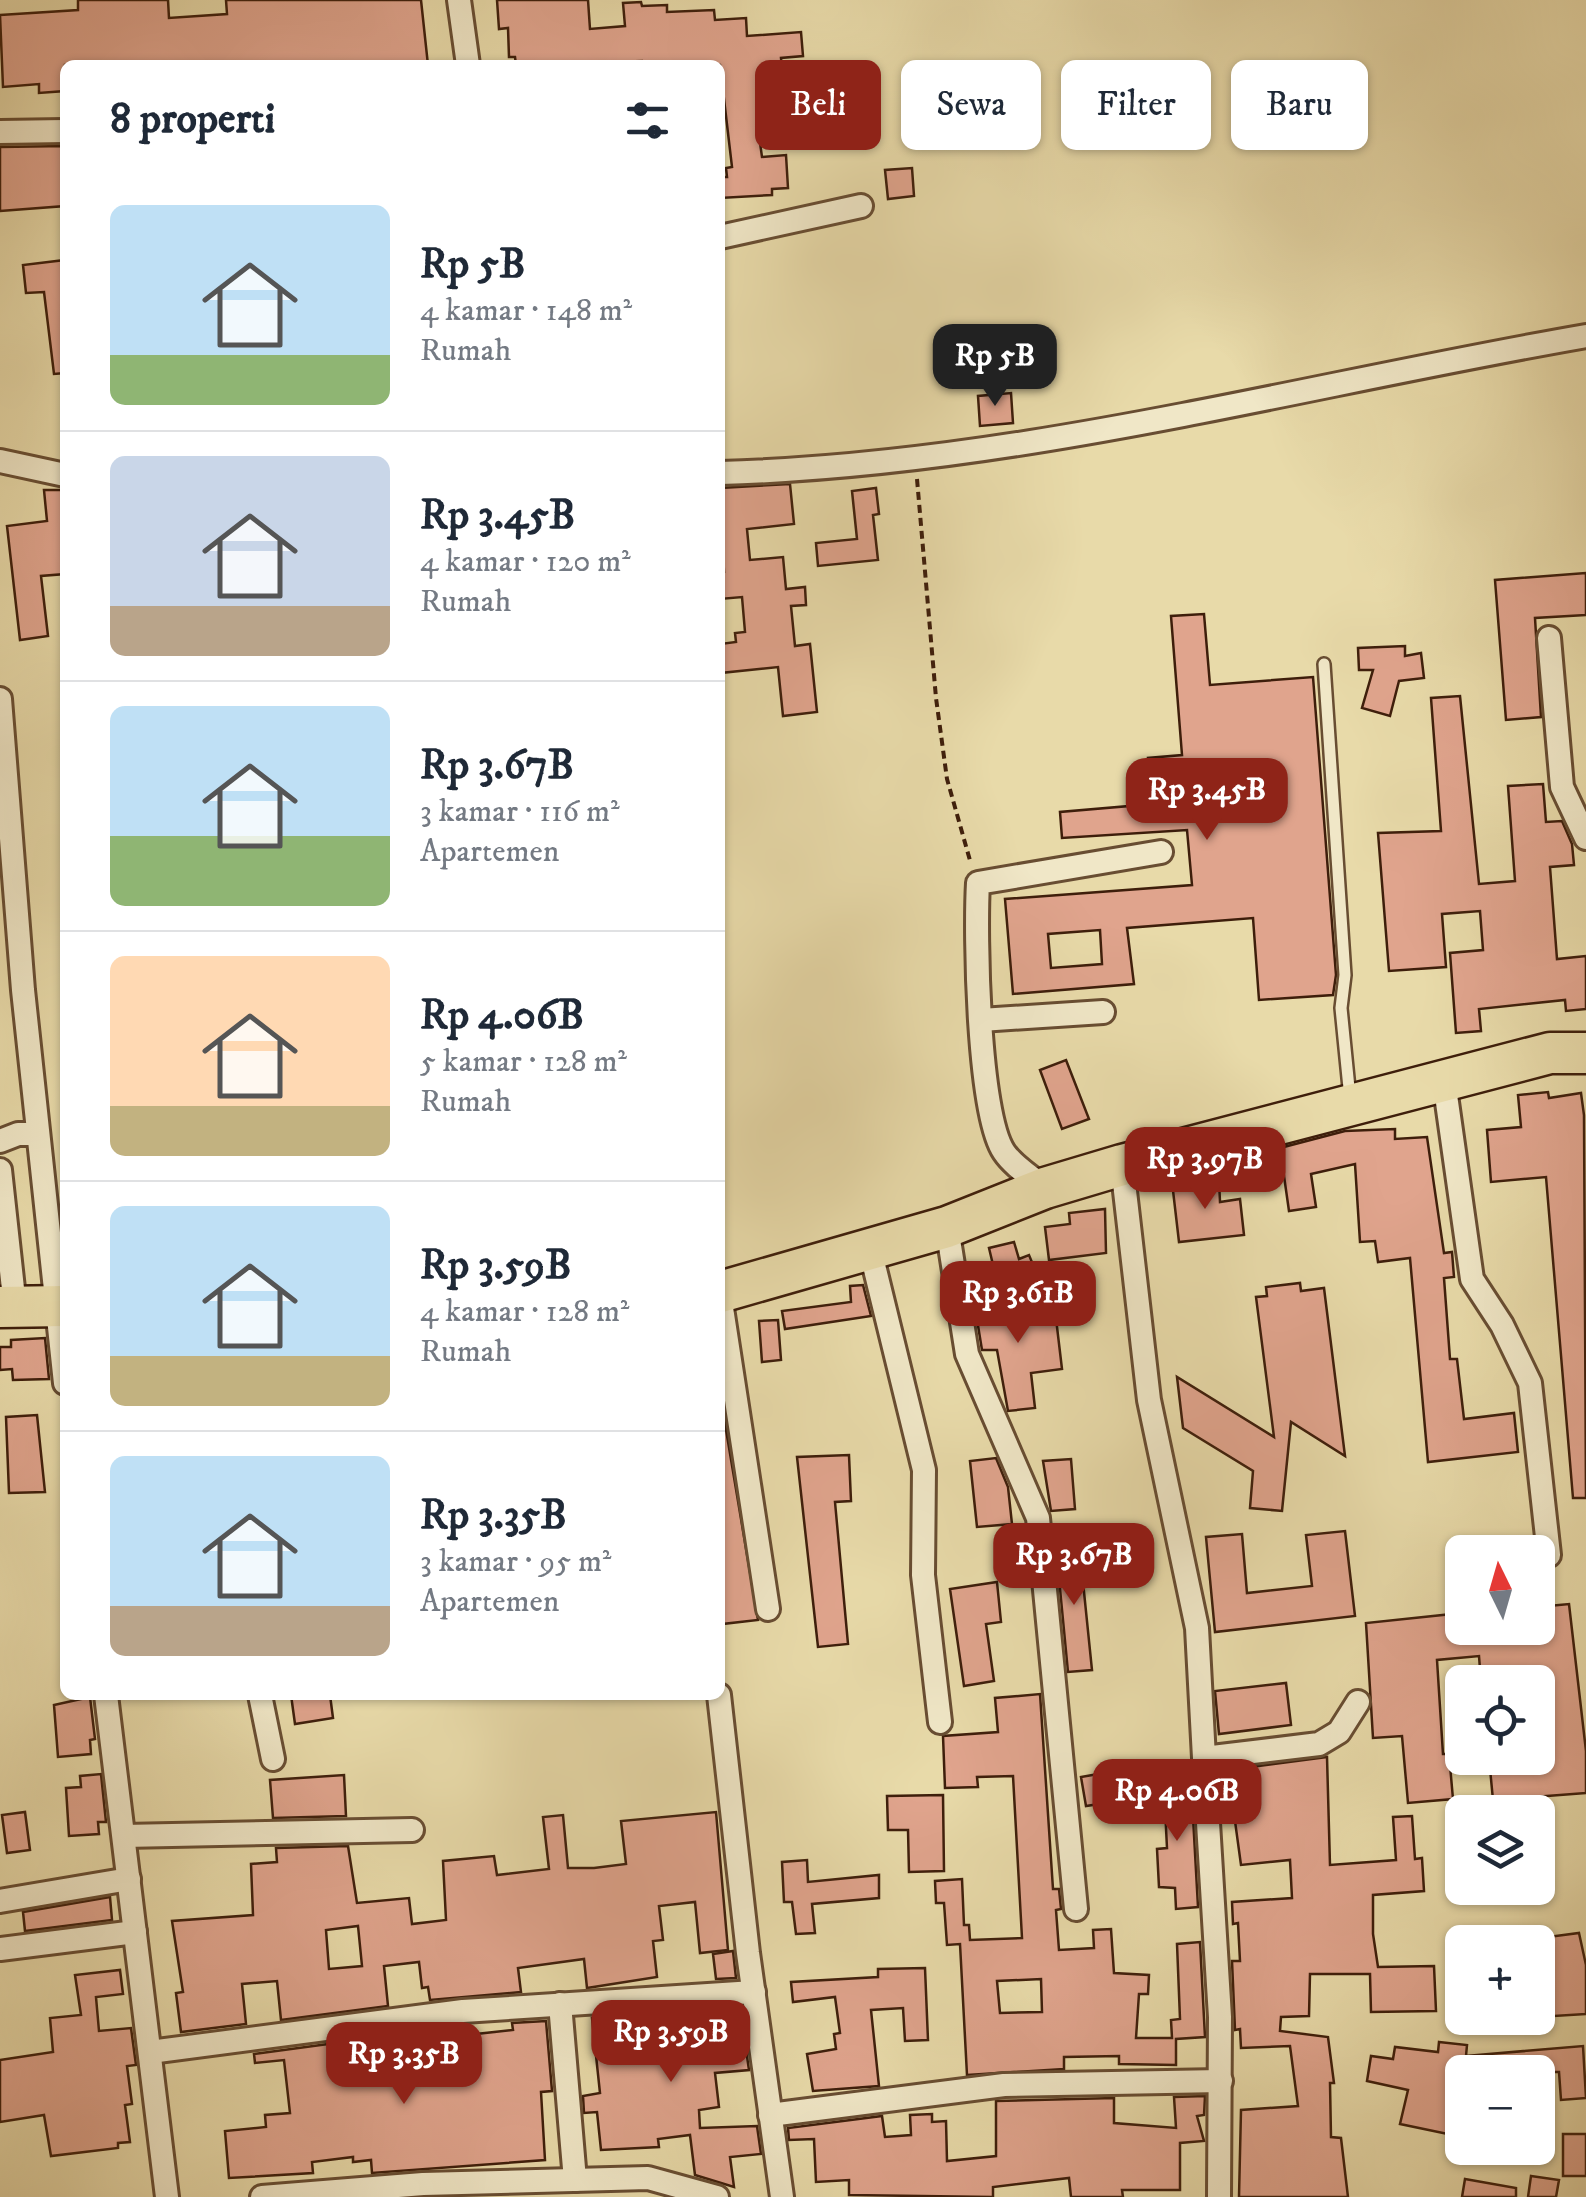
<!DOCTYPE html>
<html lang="id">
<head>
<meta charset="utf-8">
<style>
	:root { --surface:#fff; --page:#f2f2f3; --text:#1f2937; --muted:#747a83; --line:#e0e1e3; --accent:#8f2418 }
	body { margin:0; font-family:"IM FELL DW Pica",serif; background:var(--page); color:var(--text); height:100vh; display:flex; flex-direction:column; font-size:38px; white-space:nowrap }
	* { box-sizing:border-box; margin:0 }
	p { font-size:32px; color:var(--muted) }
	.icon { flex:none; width:55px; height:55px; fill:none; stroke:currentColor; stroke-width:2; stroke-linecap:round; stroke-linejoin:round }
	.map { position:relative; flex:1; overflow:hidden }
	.details { position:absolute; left:60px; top:60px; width:665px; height:1640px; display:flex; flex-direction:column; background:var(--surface); border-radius:15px; box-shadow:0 2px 8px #0004 }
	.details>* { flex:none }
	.hud { position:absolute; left:755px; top:60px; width:680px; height:90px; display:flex; gap:20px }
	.needle { width:65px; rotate:355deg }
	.controls { position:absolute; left:1445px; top:1535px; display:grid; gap:20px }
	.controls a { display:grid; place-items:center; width:110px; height:110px; border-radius:15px; background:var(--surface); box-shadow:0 2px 8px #0004; font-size:50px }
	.price { position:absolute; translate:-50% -85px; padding:0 22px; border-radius:20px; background:var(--accent); color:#fff; font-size:32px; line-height:65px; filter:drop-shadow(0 2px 5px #0008) }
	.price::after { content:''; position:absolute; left:50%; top:60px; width:30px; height:22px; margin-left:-15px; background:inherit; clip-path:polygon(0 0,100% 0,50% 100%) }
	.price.active { background:#222; color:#fff }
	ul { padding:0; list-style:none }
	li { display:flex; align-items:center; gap:30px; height:250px; padding:0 50px }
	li+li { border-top:2px solid var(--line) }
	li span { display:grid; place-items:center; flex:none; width:280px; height:200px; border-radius:15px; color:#555 }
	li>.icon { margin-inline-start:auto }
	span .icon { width:120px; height:120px; fill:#fffc; stroke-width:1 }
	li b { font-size:42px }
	h2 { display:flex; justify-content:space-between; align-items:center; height:120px; padding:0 50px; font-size:42px }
	.pill { padding:0 35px; border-radius:15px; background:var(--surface); box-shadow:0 2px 8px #0004; font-size:35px; line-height:90px }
	.pill.active { background:var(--accent); color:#fff }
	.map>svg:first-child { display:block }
</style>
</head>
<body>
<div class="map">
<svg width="1586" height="2197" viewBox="0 0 1586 2197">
	<rect width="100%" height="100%" fill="#e8daa9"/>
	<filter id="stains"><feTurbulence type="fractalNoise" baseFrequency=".002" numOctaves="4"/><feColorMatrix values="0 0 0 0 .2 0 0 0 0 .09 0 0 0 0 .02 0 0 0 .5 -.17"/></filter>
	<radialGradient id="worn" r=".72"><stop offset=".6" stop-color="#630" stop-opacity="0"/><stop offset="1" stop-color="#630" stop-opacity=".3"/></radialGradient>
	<g fill="#e0a48d" stroke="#3e1e0b" stroke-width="2.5" fill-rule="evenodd">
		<path d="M 78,0 L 168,0 L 169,18 L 227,14 L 226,0 L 421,0 L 428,65 L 65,65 L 65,91 L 39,93 L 39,84 L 3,87 L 0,15 L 78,10 Z"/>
		<path d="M 497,0 L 588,0 L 590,29 L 625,26 L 623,3 L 641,2 L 642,6 L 667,5 L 667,12 L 714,10 L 715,20 L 746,18 L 747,36 L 801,32 L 803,56 L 781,58 L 785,98 L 822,100 L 821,124 L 757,121 L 762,157 L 786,155 L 788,188 L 772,189 L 772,195 L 720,198 L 720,177 L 727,177 L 726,168 L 732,167 L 720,65 L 643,65 L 642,61 L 516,65 L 515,57 L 509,57 L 508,28 L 499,29 Z"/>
		<path d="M 65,146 L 65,206 L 0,211 L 0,147 Z"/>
		<path d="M 912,168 L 914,196 L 888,199 L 885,170 Z"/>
		<path d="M 65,260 L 65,373 L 54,374 L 44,292 L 26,293 L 23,265 Z"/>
		<path d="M 1011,393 L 1013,423 L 980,426 L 978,396 Z"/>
		<path d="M 790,484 L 794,524 L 747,529 L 750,560 L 783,557 L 786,589 L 805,587 L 806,605 L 791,606 L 795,646 L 810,644 L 817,712 L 783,716 L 778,667 L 720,673 L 720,644 L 736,642 L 735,633 L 745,632 L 742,597 L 720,599 L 720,573 L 724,572 L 720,488 Z"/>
		<path d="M 876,488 L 879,514 L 873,515 L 878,560 L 818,566 L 816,543 L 857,539 L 852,491 Z"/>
		<path d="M 44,490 L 65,490 L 65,574 L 41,576 L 48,636 L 20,640 L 7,526 L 47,521 Z"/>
		<path d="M 1586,573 L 1586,615 L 1535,618 L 1541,717 L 1506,720 L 1495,580 Z"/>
		<path d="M 1204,614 L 1210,685 L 1313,677 L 1336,975 L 1333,995 L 1259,1000 L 1253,918 L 1127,928 L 1134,984 L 1013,994 L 1005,899 L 1192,885 L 1187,830 L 1062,838 L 1060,812 L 1152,804 L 1148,758 L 1182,755 L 1171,616 ZM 1100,930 L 1102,964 L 1051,968 L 1048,934 Z"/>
		<path d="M 1405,646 L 1405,656 L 1421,653 L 1424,678 L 1399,681 L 1390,716 L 1362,708 L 1373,670 L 1359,670 L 1358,648 Z"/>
		<path d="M 1460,696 L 1479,884 L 1515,881 L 1508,786 L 1543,784 L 1546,822 L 1562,821 L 1572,844 L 1574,865 L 1550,867 L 1557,959 L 1586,956 L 1586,1009 L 1566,1011 L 1565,1000 L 1479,1009 L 1481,1031 L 1456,1033 L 1450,953 L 1483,950 L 1480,911 L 1442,914 L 1446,967 L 1389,971 L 1378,833 L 1441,831 L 1431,698 Z"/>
		<path d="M 1066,1060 L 1089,1119 L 1062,1129 L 1040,1070 Z"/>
		<path d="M 1548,1092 L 1549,1098 L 1581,1093 L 1584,1115 L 1586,1498 L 1573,1498 L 1546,1177 L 1491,1182 L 1487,1130 L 1521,1127 L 1518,1095 Z"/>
		<path d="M 1395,1129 L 1395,1139 L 1427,1137 L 1444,1253 L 1452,1252 L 1454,1277 L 1444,1278 L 1450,1359 L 1457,1359 L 1464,1419 L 1514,1413 L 1518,1452 L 1428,1462 L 1410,1258 L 1378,1262 L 1375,1241 L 1360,1242 L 1355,1164 L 1311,1174 L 1316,1207 L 1289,1211 L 1280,1148 L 1345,1131 Z"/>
		<path d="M 1219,1180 L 1220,1202 L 1240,1199 L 1244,1235 L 1179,1242 L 1172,1182 Z"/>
		<path d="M 1105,1209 L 1106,1253 L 1049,1260 L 1045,1227 L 1070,1224 L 1069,1213 Z"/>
		<path d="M 1014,1242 L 1019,1259 L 1029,1255 L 1036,1272 L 998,1286 L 989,1248 Z"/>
		<path d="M 1300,1283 L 1301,1291 L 1324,1288 L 1345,1456 L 1291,1422 L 1282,1511 L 1250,1508 L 1253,1471 L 1183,1428 L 1177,1377 L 1274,1437 L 1256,1297 L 1267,1296 L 1266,1287 Z"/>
		<path d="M 863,1285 L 871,1316 L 785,1329 L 782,1311 L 851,1302 L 850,1286 Z"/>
		<path d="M 1002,1293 L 1004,1316 L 1055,1310 L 1062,1369 L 1031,1373 L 1035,1408 L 1008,1411 L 997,1350 L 982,1350 L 973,1295 Z"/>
		<path d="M 778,1320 L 781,1360 L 762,1362 L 759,1321 Z"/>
		<path d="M 45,1338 L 49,1379 L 13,1380 L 12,1369 L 0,1370 L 0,1347 L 11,1347 L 11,1340 Z"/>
		<path d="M 720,1394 L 758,1620 L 722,1624 L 720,1610 Z"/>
		<path d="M 37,1415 L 45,1492 L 9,1493 L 6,1417 Z"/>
		<path d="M 849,1455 L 851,1501 L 835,1502 L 848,1644 L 818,1647 L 797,1457 Z"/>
		<path d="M 996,1458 L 1008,1487 L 1012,1524 L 977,1527 L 970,1461 Z"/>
		<path d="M 1071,1459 L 1075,1509 L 1051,1511 L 1043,1461 Z"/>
		<path d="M 1345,1531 L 1355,1616 L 1215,1632 L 1206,1537 L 1242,1534 L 1247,1593 L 1312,1586 L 1306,1535 Z"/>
		<path d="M 1079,1543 L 1092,1670 L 1068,1672 L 1056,1547 Z"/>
		<path d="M 997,1582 L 1001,1622 L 986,1624 L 994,1681 L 964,1686 L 950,1589 Z"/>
		<path d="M 1569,1604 L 1586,1751 L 1586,1793 L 1493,1800 L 1489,1758 L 1538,1758 L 1538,1682 L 1481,1682 L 1479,1656 L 1437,1660 L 1443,1754 L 1449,1754 L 1453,1799 L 1408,1803 L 1402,1736 L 1373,1738 L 1366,1623 L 1462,1613 L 1462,1628 L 1538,1628 L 1538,1607 Z"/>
		<path d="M 1286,1683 L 1291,1725 L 1219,1734 L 1215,1691 Z"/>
		<path d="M 1040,1694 L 1053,1889 L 1059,1889 L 1061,1909 L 1056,1910 L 1059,1950 L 1094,1948 L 1093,1930 L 1111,1929 L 1114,1973 L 1149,1975 L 1148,1994 L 1139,1994 L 1136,2038 L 1172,2038 L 1171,2020 L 1180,2019 L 1177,1944 L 1200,1942 L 1205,2037 L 1176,2039 L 1176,2065 L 1119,2064 L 1119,2056 L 1064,2057 L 1064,2069 L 967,2075 L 960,1944 L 947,1945 L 944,1903 L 936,1903 L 935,1881 L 962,1879 L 964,1925 L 969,1925 L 970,1940 L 1022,1938 L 1013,1776 L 977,1777 L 978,1787 L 945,1788 L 943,1736 L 998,1732 L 995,1698 ZM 1041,1979 L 1042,2012 L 1000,2013 L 997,1981 Z"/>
		<path d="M 291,1695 L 330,1695 L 333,1718 L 295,1724 Z"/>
		<path d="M 90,1697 L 95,1739 L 90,1740 L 91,1754 L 58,1757 L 54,1705 Z"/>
		<path d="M 1327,1757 L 1330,1865 L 1396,1860 L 1393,1817 L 1412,1816 L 1415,1859 L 1422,1858 L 1424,1891 L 1373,1895 L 1373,1934 L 1378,1967 L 1434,1966 L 1436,2011 L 1371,2012 L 1370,1974 L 1310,1974 L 1309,2016 L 1281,2017 L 1280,2031 L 1328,2037 L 1334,2083 L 1330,2083 L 1331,2137 L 1341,2138 L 1348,2197 L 1239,2197 L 1241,2110 L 1298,2106 L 1290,2046 L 1241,2048 L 1240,2029 L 1235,2030 L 1232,1961 L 1240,1961 L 1238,1923 L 1233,1924 L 1232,1902 L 1292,1898 L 1290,1860 L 1241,1865 L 1228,1770 Z"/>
		<path d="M 1121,1770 L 1126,1800 L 1086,1806 L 1081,1777 Z"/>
		<path d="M 101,1774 L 106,1822 L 98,1822 L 99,1834 L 69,1836 L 66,1788 L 81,1787 L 80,1776 Z"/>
		<path d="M 344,1775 L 346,1816 L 273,1818 L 270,1780 Z"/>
		<path d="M 1178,1778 L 1179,1799 L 1192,1799 L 1198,1907 L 1176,1909 L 1175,1888 L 1159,1887 L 1157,1849 L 1167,1848 L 1165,1808 L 1155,1808 L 1154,1779 Z"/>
		<path d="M 943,1795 L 944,1871 L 909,1872 L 908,1830 L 888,1830 L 887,1796 Z"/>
		<path d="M 25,1812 L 30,1850 L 7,1853 L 2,1815 Z"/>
		<path d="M 716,1812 L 728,1950 L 700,1953 L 695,1902 L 659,1906 L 663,1940 L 653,1941 L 657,1977 L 587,1988 L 584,1959 L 518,1968 L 521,1992 L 430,2000 L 428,1987 L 422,1988 L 419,1962 L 384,1966 L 388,2006 L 281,2020 L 277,1981 L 242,1984 L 246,2024 L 181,2032 L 176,1993 L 183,1992 L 172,1921 L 253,1915 L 251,1864 L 277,1862 L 276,1848 L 348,1846 L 357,1903 L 409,1898 L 412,1924 L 446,1920 L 443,1861 L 494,1856 L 497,1875 L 549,1869 L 543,1817 L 563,1815 L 568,1868 L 594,1868 L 626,1864 L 621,1821 ZM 358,1926 L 362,1966 L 329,1969 L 326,1930 Z"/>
		<path d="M 807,1860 L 808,1882 L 879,1875 L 879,1898 L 812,1904 L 815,1933 L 796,1934 L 792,1902 L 784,1902 L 782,1862 Z"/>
		<path d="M 110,1897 L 112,1920 L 25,1931 L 23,1912 Z"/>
		<path d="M 1579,1933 L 1586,1965 L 1586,2014 L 1538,2017 L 1538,1951 L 1551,1956 L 1548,1937 Z"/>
		<path d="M 733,1951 L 736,1978 L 716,1979 L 713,1954 Z"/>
		<path d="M 925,1968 L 928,2040 L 905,2041 L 903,2008 L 871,2010 L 879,2086 L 813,2091 L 807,2054 L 836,2049 L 834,2034 L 840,2033 L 835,1997 L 793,2002 L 791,1982 L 878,1977 L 878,1969 Z"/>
		<path d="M 120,1970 L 123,1994 L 96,1997 L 99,2031 L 131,2028 L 136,2065 L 127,2066 L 132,2104 L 125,2105 L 130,2142 L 118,2143 L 118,2148 L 51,2156 L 44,2115 L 0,2122 L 0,2060 L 53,2052 L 50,2018 L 81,2015 L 75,1975 Z"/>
		<path d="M 740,2008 L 749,2070 L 715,2073 L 719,2107 L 699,2110 L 700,2128 L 757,2126 L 761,2154 L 730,2157 L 734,2187 L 695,2175 L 690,2135 L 658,2139 L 659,2147 L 601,2150 L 597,2112 L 584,2113 L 583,2096 L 600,2093 L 592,2018 L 614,2016 L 615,2029 L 648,2025 L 647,2014 Z"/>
		<path d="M 546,2021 L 552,2091 L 541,2092 L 545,2160 L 372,2173 L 371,2160 L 353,2162 L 353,2157 L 312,2162 L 313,2173 L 229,2178 L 225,2131 L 266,2127 L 265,2115 L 290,2113 L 284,2060 L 255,2063 L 254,2054 L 395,2035 L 397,2057 L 416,2055 L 417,2071 L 451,2067 L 448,2037 L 513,2030 L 512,2023 Z"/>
		<path d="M 1439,2042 L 1467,2045 L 1466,2056 L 1583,2046 L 1586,2098 L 1561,2100 L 1559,2072 L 1462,2072 L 1462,2137 L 1400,2124 L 1408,2090 L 1367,2081 L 1371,2056 L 1393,2059 L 1395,2047 L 1438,2052 Z"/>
		<path d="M 1205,2096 L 1204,2115 L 1197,2116 L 1204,2141 L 1180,2143 L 1180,2190 L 1122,2190 L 1123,2197 L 1071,2197 L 1069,2178 L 993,2187 L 993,2197 L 849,2195 L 849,2180 L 816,2182 L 814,2139 L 789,2140 L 788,2128 L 882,2116 L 885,2137 L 911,2135 L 910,2115 L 932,2114 L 932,2122 L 946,2121 L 947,2161 L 996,2156 L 996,2101 L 1114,2098 L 1114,2123 L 1176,2128 L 1174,2097 Z"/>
		<rect x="1563" y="2134" width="23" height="42"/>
		<path d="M 1531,2176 L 1559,2180 L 1556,2197 L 1528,2197 Z"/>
		<path d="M 1465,2179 L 1516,2188 L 1516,2197 L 1462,2197 Z"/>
	</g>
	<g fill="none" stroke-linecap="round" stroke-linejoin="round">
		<defs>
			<path id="lane" d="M 1324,664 L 1345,975 L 1341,1008 L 1350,1098"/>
			<g id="street">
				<path d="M 459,0 L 468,65"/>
				<path d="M 0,132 L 65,131"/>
				<path d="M 720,237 L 861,206"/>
				<path d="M 0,461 L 65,475"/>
				<path d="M 720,473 C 1014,465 1298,386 1586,336"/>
				<path d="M 1549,638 L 1562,787 L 1586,838"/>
				<path d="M 0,699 L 23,990 L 65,1383"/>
				<path d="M 981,1020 L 1103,1012"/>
				<path d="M 1444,1081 L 1472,1279 L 1502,1325 L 1530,1383 L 1549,1555"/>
				<path d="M 0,1141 L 18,1134 L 38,1134"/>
				<path d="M 1122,1165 L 1149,1400 L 1197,1628 L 1204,1758 L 1319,1744 L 1339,1732 L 1358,1702"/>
				<path d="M 0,1170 L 15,1307"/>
				<path d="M 1045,1188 C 1032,1177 1014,1167 1004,1152 C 978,1114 975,934 978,883 L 1161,852"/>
				<path d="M 947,1227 L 967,1354 L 1038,1518 L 1076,1909"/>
				<path d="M 870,1249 L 924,1470 L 923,1575 L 940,1722"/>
				<path d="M 720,1295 L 768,1609"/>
				<path d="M 106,1695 L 167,2197"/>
				<path d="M 260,1695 L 273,1759"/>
				<path d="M 719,1695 L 748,1953 L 782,2197"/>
				<path d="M 1204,1758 L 1220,2017 L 1219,2197"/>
				<path d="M 124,1836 L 412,1830"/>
				<path d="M 0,1901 L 129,1879"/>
				<path d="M 0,1949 L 135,1932"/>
				<path d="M 560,2004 L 575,2180"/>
				<path d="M 150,2052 L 463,2011 L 754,1992"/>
				<path d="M 770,2115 L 1004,2085 L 1221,2081"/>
				<path d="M 262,2197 L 423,2184 L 648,2178 L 717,2197"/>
			</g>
			<g id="highway">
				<path d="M 720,1292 L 947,1227 L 1045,1188 L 1122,1165 L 1550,1053 L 1586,1053"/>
				<path d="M 0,1307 L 65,1306"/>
			</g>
		</defs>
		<use href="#lane" stroke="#684d32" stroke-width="16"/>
		<use href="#street" stroke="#684d32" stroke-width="28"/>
		<use href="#highway" stroke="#3e1e0b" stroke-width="45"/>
		<path stroke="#3e1e0b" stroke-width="4" stroke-dasharray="8 5" stroke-linecap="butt" d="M 917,479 L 936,698 L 947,779 L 971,864"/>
		<use href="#lane" stroke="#f0e7c7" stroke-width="11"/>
		<use href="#street" stroke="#f0e7c7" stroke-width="22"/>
		<use href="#highway" stroke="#e8daa9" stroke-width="40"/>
	</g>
	<rect width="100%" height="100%" filter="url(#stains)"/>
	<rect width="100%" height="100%" fill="url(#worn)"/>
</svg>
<div class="controls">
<a><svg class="needle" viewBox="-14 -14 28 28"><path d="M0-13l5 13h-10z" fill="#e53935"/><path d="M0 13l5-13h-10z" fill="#747a83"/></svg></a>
<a><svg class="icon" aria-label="locate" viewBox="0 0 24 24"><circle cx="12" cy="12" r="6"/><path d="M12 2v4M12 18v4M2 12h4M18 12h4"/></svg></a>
<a><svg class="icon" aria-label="layers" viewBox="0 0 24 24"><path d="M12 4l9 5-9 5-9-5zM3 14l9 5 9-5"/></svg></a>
<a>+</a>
<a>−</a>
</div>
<b class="price active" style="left:995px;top:409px">Rp 5B</b>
<b class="price" style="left:1207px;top:843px">Rp 3.45B</b>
<b class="price" style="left:1205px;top:1212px">Rp 3.97B</b>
<b class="price" style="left:1018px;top:1346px">Rp 3.61B</b>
<b class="price" style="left:1074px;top:1608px">Rp 3.67B</b>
<b class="price" style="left:1177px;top:1844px">Rp 4.06B</b>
<b class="price" style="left:671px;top:2085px">Rp 3.59B</b>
<b class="price" style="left:404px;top:2107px">Rp 3.35B</b>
<div class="hud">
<a class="pill active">Beli</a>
<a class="pill">Sewa</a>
<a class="pill">Filter</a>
<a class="pill">Baru</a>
</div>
<section class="details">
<h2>8 properti<svg class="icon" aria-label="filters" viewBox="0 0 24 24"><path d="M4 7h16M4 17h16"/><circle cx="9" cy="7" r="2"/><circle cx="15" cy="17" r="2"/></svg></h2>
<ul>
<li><span style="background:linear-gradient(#bfe0f5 75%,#8fb573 0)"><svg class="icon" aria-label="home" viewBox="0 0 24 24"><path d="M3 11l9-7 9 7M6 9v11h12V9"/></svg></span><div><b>Rp 5B</b><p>4 kamar · 148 m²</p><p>Rumah</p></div></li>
<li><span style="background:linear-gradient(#c9d6e8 75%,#b9a48a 0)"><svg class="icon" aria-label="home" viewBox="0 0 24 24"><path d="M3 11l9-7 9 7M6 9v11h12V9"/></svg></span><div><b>Rp 3.45B</b><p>4 kamar · 120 m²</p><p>Rumah</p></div></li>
<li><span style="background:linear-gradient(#bfe0f5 65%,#8fb573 0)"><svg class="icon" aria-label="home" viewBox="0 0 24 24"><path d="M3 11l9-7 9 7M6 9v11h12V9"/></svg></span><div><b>Rp 3.67B</b><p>3 kamar · 116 m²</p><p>Apartemen</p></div></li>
<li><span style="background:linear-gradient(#ffd9b3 75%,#c2b280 0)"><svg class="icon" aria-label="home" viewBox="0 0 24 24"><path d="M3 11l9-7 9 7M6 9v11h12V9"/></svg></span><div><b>Rp 4.06B</b><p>5 kamar · 128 m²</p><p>Rumah</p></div></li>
<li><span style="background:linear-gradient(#bfe0f5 75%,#c2b280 0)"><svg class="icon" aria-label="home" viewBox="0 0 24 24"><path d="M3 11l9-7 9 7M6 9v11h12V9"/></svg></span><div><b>Rp 3.59B</b><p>4 kamar · 128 m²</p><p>Rumah</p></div></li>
<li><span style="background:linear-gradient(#bfe0f5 75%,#b9a48a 0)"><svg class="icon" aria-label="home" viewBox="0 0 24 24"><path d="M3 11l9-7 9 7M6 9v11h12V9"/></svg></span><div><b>Rp 3.35B</b><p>3 kamar · 95 m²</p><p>Apartemen</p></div></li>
</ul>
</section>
</div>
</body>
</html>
